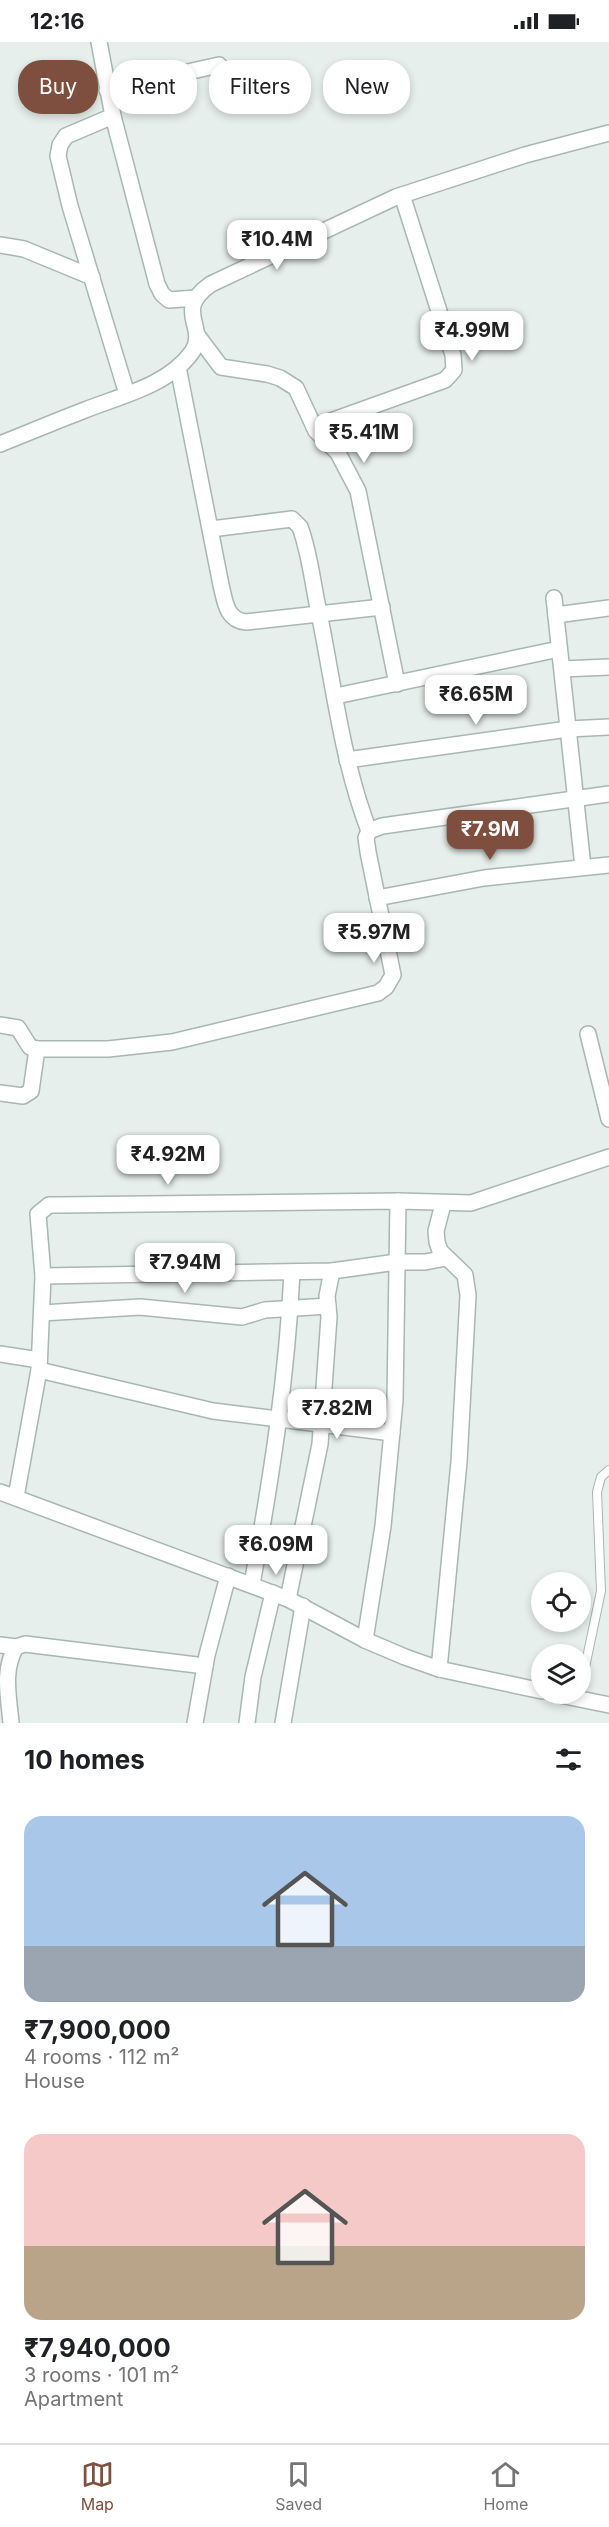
<!DOCTYPE html>
<html lang="en">
<head>
<meta charset="utf-8">
<style>
	:root { --surface:#fff; --page:#f2f2f2; --text:#202124; --muted:#757577; --line:#e0e0e0; --accent:#7e4f3f }
	body { margin:0; font-family:Inter,sans-serif; background:var(--page); color:var(--text); height:100vh; display:flex; flex-direction:column; font-size:22px; white-space:nowrap }
	* { box-sizing:border-box; margin:0 }
	p { font-size:20px; color:var(--muted) }
	.icon { flex:none; width:33px; height:33px; fill:none; stroke:currentColor; stroke-width:2; stroke-linecap:round; stroke-linejoin:round }
	.map { position:relative; height:1681px; overflow:hidden }
	.drawer { display:flex; flex-direction:column; background:var(--surface); flex:1 }
	.drawer>* { flex:none }
	.top-card { position:absolute; left:18px; top:18px; width:573px; height:54px; display:flex; gap:12px }
	.fabs { position:absolute; left:531px; top:1530px; display:grid; gap:12px }
	.fabs a { display:grid; place-items:center; width:60px; height:60px; border-radius:50%; background:var(--surface); box-shadow:0 3px 9px #0003; font-size:30px }
	.price { position:absolute; translate:-50% -51px; padding:0 14px; border-radius:12px; background:#fff; color:#222; font-size:20px; line-height:39px; filter:drop-shadow(0 2px 3px #0008) }
	.price::after { content:''; position:absolute; left:50%; top:36px; width:18px; height:14px; margin-left:-9px; background:inherit; clip-path:polygon(0 0,100% 0,50% 100%) }
	.price.selected { background:var(--accent); color:#fff }
	ul { padding:0; list-style:none }
	li { display:grid; align-content:center; gap:12px; height:318px; padding:0 24px }
	li span { display:grid; place-items:center; height:186px; border-radius:18px; color:#555 }
	li>.icon { margin-inline-start:auto }
	span .icon { width:108px; height:108px; fill:#fffc; stroke-width:1 }
	li b { font-size:26px }
	h2 { display:flex; justify-content:space-between; align-items:center; height:72px; padding:0 24px; font-size:26px }
	.tag { padding:0 21px; border-radius:24px; background:var(--surface); box-shadow:0 3px 9px #0003; font-size:21px; line-height:54px }
	.tag.selected { background:var(--accent); color:#fff }
	.status { display:flex; justify-content:space-between; align-items:center; height:42px; padding:0 30px; background:var(--surface); direction:ltr }
	.status svg { height:16px; fill:currentColor }
	.menu { display:flex; justify-content:space-around; align-items:center; height:84px; border-top:2px solid var(--line); background:var(--surface); font-size:16px; color:var(--muted) }
	.menu a { display:grid; justify-items:center; gap:3px }
	.menu .selected { color:var(--accent) }
	.map>svg:first-child { display:block }
</style>
</head>
<body>
<div class="status"><b>12:16</b><svg viewBox="0 0 49 12"><path d="M0 12V9h3v3zM5 12V6h3v6zM10 12V3h3v9zM15 12V0h3v12zM26 1h20v11H26zM47 4h2v5h-2z"/></svg></div>
<div class="map">
<svg width="609" height="1681" viewBox="0 0 609 1681">
	<rect width="100%" height="100%" fill="#e6efeb"/>
	<g fill="none" stroke-linecap="round" stroke-linejoin="round">
		<defs>
			<path id="lane" d="M 580,1649 L 601,1549 L 597,1450 L 601,1435 L 609,1428"/>
			<g id="street">
				<path d="M 99,0 L 113,74 L 157,242 L 162,252 L 169,258 L 196,256"/>
				<path d="M 107,48 L 219,23"/>
				<path d="M 113,74 L 66,94 L 60,103 L 58,114 L 70,164 L 127,352"/>
				<path d="M 0,203 L 24,207 L 92,235"/>
				<path d="M 197,293 L 221,325 L 267,332 L 280,336 L 296,346 L 316,389 L 338,411 L 358,449 L 397,642"/>
				<path d="M 178,325 L 221,543 C 225,559 226,578 246,580 L 382,565"/>
				<path d="M 314,385 L 445,338 L 454,328 L 453,313 L 402,153"/>
				<path d="M 0,402 C 28,391 56,379 85,368 C 120,354 169,343 192,310 C 209,285 172,269 211,242 L 396,155 L 525,113 L 609,91"/>
				<path d="M 211,487 L 292,477 L 300,485 C 309,509 312,536 317,561 C 333,637 341,716 369,789"/>
				<path d="M 554,556 L 583,825"/>
				<path d="M 556,573 L 609,566"/>
				<path d="M 562,627 L 609,625"/>
				<path d="M 336,654 L 559,607"/>
				<path d="M 347,718 L 568,687 L 609,685"/>
				<path d="M 377,856 L 484,836 L 609,823"/>
				<path d="M 0,983 L 18,986 L 30,1005 L 37,1007 L 108,1007 L 172,1000 L 378,951 L 386,945 L 393,933 L 368,810 L 366,796 L 369,789 L 382,784 L 609,752"/>
				<path d="M 588,992 L 609,1077"/>
				<path d="M 0,1051 L 23,1054 L 31,1049 L 37,1007"/>
				<path d="M 43,1234 L 332,1229 L 397,1220 L 425,1220 L 446,1216"/>
				<path d="M 42,1271 L 140,1265 L 242,1275 L 265,1268 L 328,1264"/>
				<path d="M 0,1312 L 39,1318"/>
				<path d="M 39,1328 L 213,1369 L 392,1391"/>
				<path d="M 0,1450 L 288,1557 L 365,1598 L 405,1615 L 439,1627 L 542,1649"/>
				<path d="M 16,1455 L 39,1328 L 43,1234 L 38,1172 L 49,1163 L 59,1163 L 398,1159 L 471,1161 L 609,1115"/>
				<path d="M 252,1542 C 271,1438 287,1336 292,1230"/>
				<path d="M 288,1557 L 320,1402 L 329,1275 L 327,1254 L 332,1229"/>
				<path d="M 365,1598 L 383,1484 L 395,1358 L 398,1159"/>
				<path d="M 0,1603 L 16,1605"/>
				<path d="M 439,1627 L 459,1420 L 468,1253 L 465,1233 L 440,1209 L 437,1200 L 436,1189 L 443,1162"/>
				<path d="M 555,1652 L 609,1663"/>
				<path d="M 11,1681 C 9,1656 2,1628 16,1605 L 25,1602 L 205,1624"/>
				<path d="M 195,1681 L 207,1613 L 228,1534"/>
				<path d="M 247,1681 L 253,1635 L 273,1551"/>
				<path d="M 283,1681 L 303,1564"/>
			</g>
		</defs>
		<use href="#lane" stroke="#a8b7b2" stroke-width="10"/>
		<use href="#street" stroke="#a8b7b2" stroke-width="18"/>
		<use href="#lane" stroke="#fff" stroke-width="8"/>
		<use href="#street" stroke="#fff" stroke-width="15"/>
	</g>
</svg>
<div class="fabs">
<a><svg class="icon" aria-label="locate" viewBox="0 0 24 24"><circle cx="12" cy="12" r="6"/><path d="M12 2v4M12 18v4M2 12h4M18 12h4"/></svg></a>
<a><svg class="icon" aria-label="layers" viewBox="0 0 24 24"><path d="M12 4l9 5-9 5-9-5zM3 14l9 5 9-5"/></svg></a>
</div>
<b class="price" style="left:277px;top:229px">₹10.4M</b>
<b class="price" style="left:472px;top:320px">₹4.99M</b>
<b class="price" style="left:364px;top:422px">₹5.41M</b>
<b class="price" style="left:476px;top:684px">₹6.65M</b>
<b class="price selected" style="left:490px;top:819px">₹7.9M</b>
<b class="price" style="left:374px;top:922px">₹5.97M</b>
<b class="price" style="left:168px;top:1144px">₹4.92M</b>
<b class="price" style="left:185px;top:1252px">₹7.94M</b>
<b class="price" style="left:337px;top:1398px">₹7.82M</b>
<b class="price" style="left:276px;top:1534px">₹6.09M</b>
<div class="top-card">
<a class="tag selected">Buy</a>
<a class="tag">Rent</a>
<a class="tag">Filters</a>
<a class="tag">New</a>
</div>
</div>
<section class="drawer">
<h2>10 homes<svg class="icon" aria-label="filters" viewBox="0 0 24 24"><path d="M4 7h16M4 17h16"/><circle cx="9" cy="7" r="2"/><circle cx="15" cy="17" r="2"/></svg></h2>
<ul>
<li><span style="background:linear-gradient(#a9c7e8 70%,#9aa5b1 0)"><svg class="icon" aria-label="home" viewBox="0 0 24 24"><path d="M3 11l9-7 9 7M6 9v11h12V9"/></svg></span><div><b>₹7,900,000</b><p>4 rooms · 112 m²</p><p>House</p></div></li>
<li><span style="background:linear-gradient(#f6c9c9 60%,#b9a48a 0)"><svg class="icon" aria-label="home" viewBox="0 0 24 24"><path d="M3 11l9-7 9 7M6 9v11h12V9"/></svg></span><div><b>₹7,940,000</b><p>3 rooms · 101 m²</p><p>Apartment</p></div></li>
</ul>
</section>
<nav class="menu">
<a class="selected"><svg class="icon" aria-label="map" viewBox="0 0 24 24"><path d="M3 6l6-2 6 2 6-2v14l-6 2-6-2-6 2zM9 4v14M15 6v14"/></svg>Map</a>
<a><svg class="icon" aria-label="saved" viewBox="0 0 24 24"><path d="M7 4h10v16l-5-4-5 4z"/></svg>Saved</a>
<a><svg class="icon" aria-label="home" viewBox="0 0 24 24"><path d="M3 11l9-7 9 7M6 9v11h12V9"/></svg>Home</a>
</nav>
</body>
</html>
